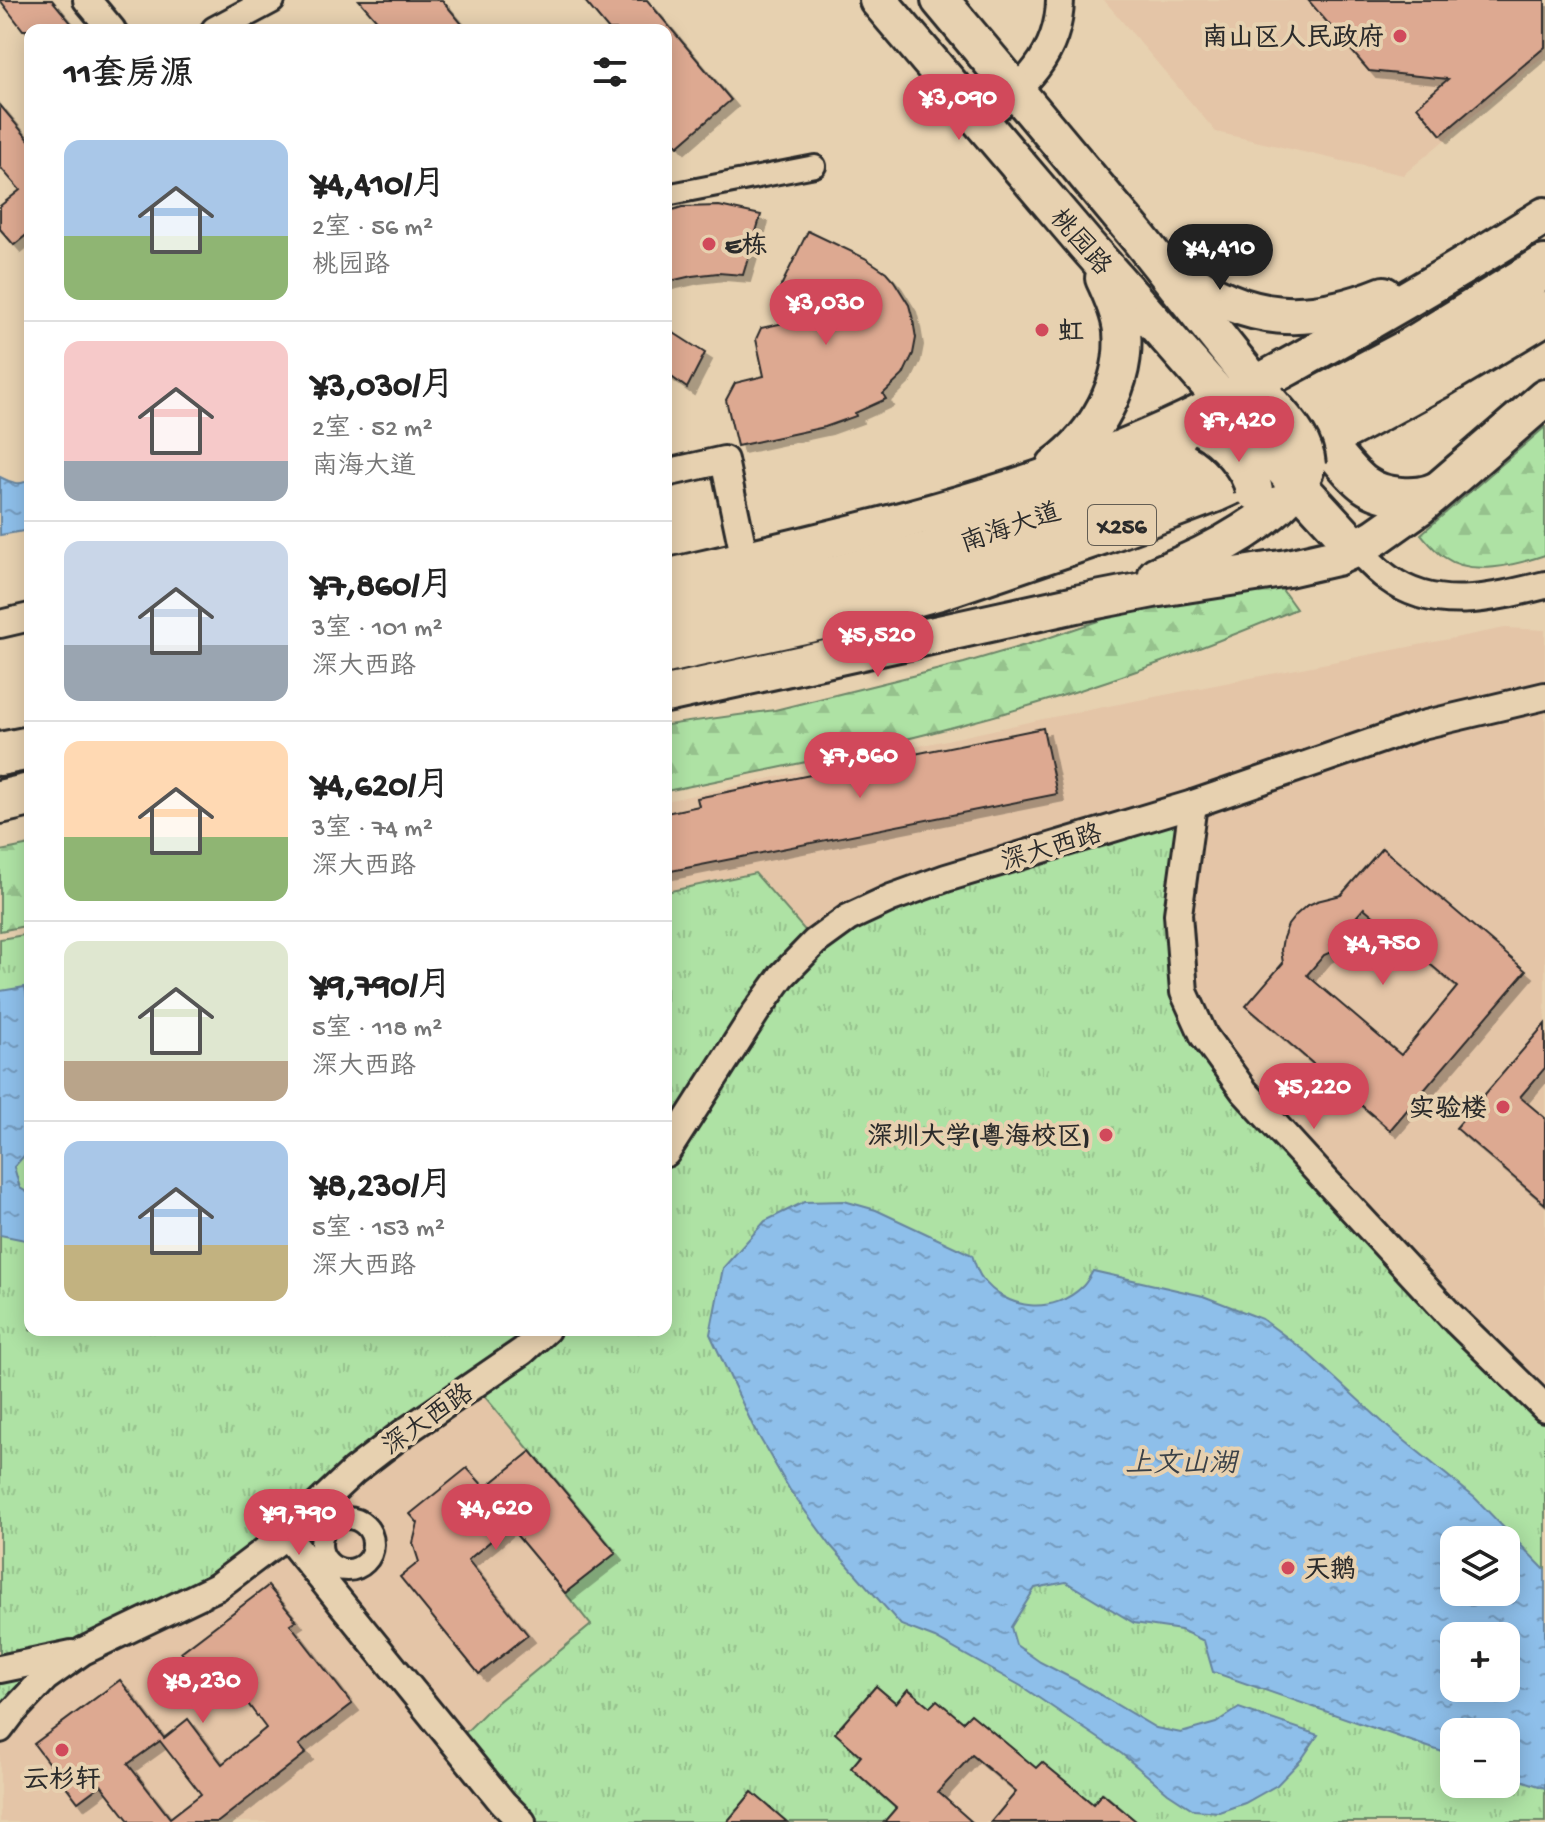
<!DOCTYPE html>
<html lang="zh">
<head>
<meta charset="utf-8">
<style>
	:root { --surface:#fff; --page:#f2f2f2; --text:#222; --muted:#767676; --line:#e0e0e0; --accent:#d1495b }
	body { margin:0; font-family:"Gochi Hand","LXGW WenKai TC",sans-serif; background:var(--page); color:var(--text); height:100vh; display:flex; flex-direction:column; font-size:30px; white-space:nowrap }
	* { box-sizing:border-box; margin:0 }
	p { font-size:26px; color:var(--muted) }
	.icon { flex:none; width:44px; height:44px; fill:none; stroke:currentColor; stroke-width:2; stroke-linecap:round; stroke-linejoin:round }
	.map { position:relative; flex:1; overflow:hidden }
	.details { position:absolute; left:24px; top:24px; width:648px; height:1312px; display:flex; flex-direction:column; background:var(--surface); border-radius:16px; box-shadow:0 4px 20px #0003 }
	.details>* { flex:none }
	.fabs { position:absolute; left:1440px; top:1526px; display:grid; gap:16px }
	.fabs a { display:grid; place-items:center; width:80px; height:80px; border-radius:16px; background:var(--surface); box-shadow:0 4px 20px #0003; font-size:40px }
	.price { position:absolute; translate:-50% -68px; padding:0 18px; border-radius:28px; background:var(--accent); color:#fff; font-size:26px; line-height:52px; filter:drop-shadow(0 2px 4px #0008) }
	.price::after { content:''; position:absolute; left:50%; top:48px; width:24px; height:18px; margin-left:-12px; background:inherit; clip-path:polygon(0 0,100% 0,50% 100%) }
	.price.on { background:#222; color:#fff }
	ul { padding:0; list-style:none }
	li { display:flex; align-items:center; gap:24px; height:200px; padding:0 40px }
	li+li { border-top:2px solid var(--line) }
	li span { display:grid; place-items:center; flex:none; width:224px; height:160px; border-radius:16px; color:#555 }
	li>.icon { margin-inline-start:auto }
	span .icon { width:96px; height:96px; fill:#fffc; stroke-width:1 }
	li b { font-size:34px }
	h2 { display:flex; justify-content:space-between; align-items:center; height:96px; padding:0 40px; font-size:34px }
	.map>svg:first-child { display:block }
</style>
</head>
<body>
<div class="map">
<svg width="1545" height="1822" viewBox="0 0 1545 1822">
	<defs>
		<pattern id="grass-tufts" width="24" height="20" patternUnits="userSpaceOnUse" patternTransform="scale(2)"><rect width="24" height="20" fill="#aee2a4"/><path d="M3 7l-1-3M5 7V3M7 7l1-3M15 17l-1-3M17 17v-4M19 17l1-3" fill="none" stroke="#96c28d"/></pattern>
		<pattern id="forest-firs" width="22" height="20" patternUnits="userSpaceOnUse" patternTransform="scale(2)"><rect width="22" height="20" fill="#aee2a4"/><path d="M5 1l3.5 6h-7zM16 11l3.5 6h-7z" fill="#96c28d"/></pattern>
		<pattern id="water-ripples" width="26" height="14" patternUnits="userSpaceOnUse" patternTransform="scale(2)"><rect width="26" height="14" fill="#8ebfea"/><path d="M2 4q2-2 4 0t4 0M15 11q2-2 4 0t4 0" fill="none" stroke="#749bbe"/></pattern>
		<filter id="shadow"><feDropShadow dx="7" dy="7" stdDeviation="0" flood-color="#0004"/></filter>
	</defs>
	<rect width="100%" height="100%" fill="#e7d1b0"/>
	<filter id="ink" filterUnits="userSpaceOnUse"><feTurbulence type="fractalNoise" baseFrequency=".0125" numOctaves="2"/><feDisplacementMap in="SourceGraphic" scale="16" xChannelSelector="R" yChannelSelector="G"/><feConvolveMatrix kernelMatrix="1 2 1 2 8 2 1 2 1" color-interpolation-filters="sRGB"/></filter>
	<g filter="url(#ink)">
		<g fill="#e4c5a7" fill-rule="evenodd">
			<path d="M 1104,0 L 1545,0 L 1545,55 L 1403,175 L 1216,132 Z"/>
			<path d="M 1505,628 L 1545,630 L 1545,1822 L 0,1822 L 0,939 L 30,934 L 30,1330 L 666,1330 L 666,801 L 1043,719 ZM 1454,1540 L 1506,1540 L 1506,1592 L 1454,1592 ZM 1454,1636 L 1506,1636 L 1506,1688 L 1454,1688 ZM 1454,1732 L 1506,1732 L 1506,1784 L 1454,1784 Z"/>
		</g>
		<path fill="url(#grass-tufts)" stroke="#6c8668" stroke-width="2" fill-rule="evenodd" d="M 1193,804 L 1178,914 L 1204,1036 L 1545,1408 L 1545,1822 L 1137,1822 L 1103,1793 L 1093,1804 L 1042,1762 L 1036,1768 L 971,1714 L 963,1722 L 937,1700 L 930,1707 L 909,1689 L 896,1703 L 876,1686 L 835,1733 L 861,1756 L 851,1768 L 896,1808 L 884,1822 L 787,1822 L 752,1792 L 727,1822 L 522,1822 L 454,1744 L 488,1710 L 591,1625 L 565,1593 L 615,1552 L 475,1385 L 286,1535 L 83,1651 L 0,1729 L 0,939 L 30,934 L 30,1330 L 666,1330 L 666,892 L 755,873 L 815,942 L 848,918 ZM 1454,1540 L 1506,1540 L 1506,1592 L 1454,1592 ZM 1454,1636 L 1506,1636 L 1506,1688 L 1454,1688 ZM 1454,1732 L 1506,1732 L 1506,1784 L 1454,1784 Z"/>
		<g fill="url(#forest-firs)" stroke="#6c8668" stroke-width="2">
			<path d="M 1545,427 L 1545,555 C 1515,565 1472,577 1444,557 C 1435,551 1428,542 1421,534 Z"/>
			<path d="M 1261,560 L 1296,609 C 1185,656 1072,696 957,726 C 861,752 763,771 666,791 L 666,725 L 775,710 L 964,663 L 1039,641 L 1151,603 Z"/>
			<path d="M 30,845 L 30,925 L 0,931 L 0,851 Z"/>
		</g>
		<g fill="url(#water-ripples)" stroke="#66849e" stroke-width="2" fill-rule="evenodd">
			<path d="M 0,477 C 10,482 20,487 30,479 L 30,530 L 0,535 Z"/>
			<path d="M 25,987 L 27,998 L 30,998 L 30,1149 L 14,1167 L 20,1188 L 30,1194 L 30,1241 L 0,1235 L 0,991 Z"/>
			<path d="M 844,1201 L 876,1210 L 972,1255 C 975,1263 977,1272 982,1278 C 1006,1311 1054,1315 1083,1286 C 1087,1282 1090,1276 1093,1271 L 1203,1296 L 1262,1319 L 1304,1350 L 1389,1428 L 1475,1498 L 1545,1570 L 1545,1788 L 1506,1775 L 1506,1732 L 1454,1732 L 1454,1756 L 1213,1672 L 1204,1641 L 1181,1630 L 1134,1623 L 1066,1582 L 1035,1588 L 1011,1627 L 1016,1645 L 1040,1662 L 1075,1680 L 1156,1728 L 1181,1733 L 1216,1723 L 1239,1708 L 1318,1735 L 1301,1760 L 1277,1785 L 1245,1803 L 1219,1812 L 1194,1810 L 1168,1793 L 1122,1754 L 1021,1686 L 935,1638 L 901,1625 L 831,1546 L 791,1492 L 753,1426 L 710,1334 L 723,1268 L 765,1221 L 804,1202 ZM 1506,1540 L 1506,1592 L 1454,1592 L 1454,1540 ZM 1454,1636 L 1506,1636 L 1506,1688 L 1454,1688 Z"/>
		</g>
		<g fill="#dda991" stroke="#2b2b2b" stroke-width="2" fill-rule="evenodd" filter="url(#shadow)">
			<path d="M 0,0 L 52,0 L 77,30 L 23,30 Z"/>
			<path d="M 359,0 L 442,0 L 467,30 L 385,30 Z"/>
			<path d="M 584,0 L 647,0 L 731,100 L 678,146 L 666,132 L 666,30 L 609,30 Z"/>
			<path d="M 1308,0 L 1545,0 L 1545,47 L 1441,135 L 1417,106 L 1448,79 L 1369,71 Z"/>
			<path d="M 0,105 L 30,141 L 30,232 L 14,245 L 0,229 L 0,206 L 20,190 L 0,167 Z"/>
			<path d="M 719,206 L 761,215 L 743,275 L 718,273 L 692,276 L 666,282 L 666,212 L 682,207 Z"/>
			<path d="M 808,231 L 865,258 L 886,272 L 894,281 L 909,305 L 913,320 L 916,338 L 913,354 L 903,375 L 883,394 L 886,399 L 855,413 L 856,416 L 825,427 L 737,446 L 726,400 L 735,383 L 764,376 L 756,339 L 761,328 L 824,314 L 778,292 Z"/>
			<path d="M 666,328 L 705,353 L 687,388 L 666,373 Z"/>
			<path d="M 1043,728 L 1057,794 L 666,872 L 666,813 L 699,806 L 697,798 Z"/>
			<path d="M 1382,848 L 1526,971 L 1390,1130 L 1246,1006 L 1283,963 L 1281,950 L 1283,938 L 1288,925 L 1296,915 L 1306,906 L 1317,901 L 1341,895 ZM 1364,908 L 1457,987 L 1401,1055 L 1307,975 L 1324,955 L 1336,950 L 1344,940 L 1346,929 Z"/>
			<path d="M 1545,1024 L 1545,1068 L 1520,1097 L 1545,1118 L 1545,1204 L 1456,1128 Z"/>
			<path d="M 531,1451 L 616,1553 L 565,1593 L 509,1526 L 468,1560 L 528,1635 L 479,1674 L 400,1577 L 419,1562 L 413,1543 L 418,1523 L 410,1514 L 467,1468 L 485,1488 Z"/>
			<path d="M 268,1586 L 296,1620 L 290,1624 L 352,1704 L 299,1745 L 306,1753 L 218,1822 L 130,1822 L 101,1785 L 78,1802 L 34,1744 L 120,1680 L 164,1738 L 188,1719 L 222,1764 L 266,1728 L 233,1684 L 216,1697 L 181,1652 ZM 160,1741 L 201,1794 L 170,1818 L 128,1764 Z"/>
			<path d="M 876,1686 L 896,1703 L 908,1689 L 930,1707 L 937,1700 L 963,1722 L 971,1714 L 1036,1768 L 1042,1762 L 1093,1804 L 1102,1793 L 1137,1822 L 991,1822 L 1016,1792 L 972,1755 L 938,1792 L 972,1822 L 884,1822 L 896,1808 L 851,1768 L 861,1756 L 835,1733 Z"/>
			<path d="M 752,1792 L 787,1822 L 727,1822 Z"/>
		</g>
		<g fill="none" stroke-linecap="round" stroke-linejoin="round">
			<defs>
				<g id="pedestrian">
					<path d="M 666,195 L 815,166"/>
					<circle cx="347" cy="1544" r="26"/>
				</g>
				<g id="minor">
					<path d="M 87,0 L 112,30"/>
					<path d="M 215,30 L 271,0"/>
					<path d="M 981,121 C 1022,87 1059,58 1060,0"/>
					<path d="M 666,473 L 724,460 L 745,560"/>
					<path d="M 1356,548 C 1367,559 1376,570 1388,578 C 1435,613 1493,598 1545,585"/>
					<path d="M 0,624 L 30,617"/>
					<path d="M 1193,804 L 1178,914 L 1184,992 L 1204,1036 L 1244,1091 L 1330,1185 L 1451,1316 L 1545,1408"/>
					<path d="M 666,1153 L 756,1012 L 782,976 L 815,942 L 848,918 L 891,898 L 946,878 L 1193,804 L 1422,725 L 1545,696"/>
					<path d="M 286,1535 L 503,1803 L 522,1822"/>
					<path d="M 0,1669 L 72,1654"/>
					<path d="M 0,1729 L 12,1713 L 45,1678 L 83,1651 L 217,1587 L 286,1535 L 354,1471 L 402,1434 L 523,1351 L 546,1330"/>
				</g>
				<g id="secondary">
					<path d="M 878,0 L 1086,245 L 1235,414"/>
					<path d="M 940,0 L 1138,237 L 1267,399"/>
					<path d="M 1180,274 C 1247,323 1307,326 1384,295"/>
					<path d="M 1334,452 C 1355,477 1366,494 1401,496 C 1415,497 1425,496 1438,490"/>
					<path d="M 1055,466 C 1096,436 1127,383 1122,331 C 1120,313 1112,295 1104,278"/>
					<path d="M 1288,474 L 1356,548"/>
					<path d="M 1157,575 C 1203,557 1291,515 1307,465"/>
					<path d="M 666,578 C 833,539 1008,501 1165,430 C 1235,398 1301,360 1368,322 C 1428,287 1487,253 1545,216"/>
					<path d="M 666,694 L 1076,604 L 1153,589 L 1288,568 L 1336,557 L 1356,548 L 1376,537 L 1420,506 L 1545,398"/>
				</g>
				<g id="primary">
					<path d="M 666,615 L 836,577 L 929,553 L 1019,525 L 1195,458 L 1265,427 L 1410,350 L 1545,267"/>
					<path d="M 666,652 L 855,611 L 940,588 L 1107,531 L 1216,490 L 1290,456 L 1363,418 L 1438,377 L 1545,313"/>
					<path d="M 0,754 L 30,748"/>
					<path d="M 0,802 L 30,795"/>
				</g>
			</defs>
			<use href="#pedestrian" stroke="#2b2b2b" stroke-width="26"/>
			<use href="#minor" stroke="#2b2b2b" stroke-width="32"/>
			<use href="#secondary" stroke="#2b2b2b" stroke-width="42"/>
			<use href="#primary" stroke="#2b2b2b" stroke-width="48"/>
			<use href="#pedestrian" stroke="#e7d1b0" stroke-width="20"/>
			<use href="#minor" stroke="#e7d1b0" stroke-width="26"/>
			<use href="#secondary" stroke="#e7d1b0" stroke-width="36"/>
			<use href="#primary" stroke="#e7d1b0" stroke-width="42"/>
			<defs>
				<g id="secondary-bridge">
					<path d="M 1267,399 C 1283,419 1305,438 1307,465"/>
					<path d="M 1235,414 L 1288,474"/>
					<path d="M 1203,428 C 1223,439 1250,467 1254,491"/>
				</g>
			</defs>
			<use href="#secondary-bridge" stroke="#2b2b2b" stroke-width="42" stroke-linecap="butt"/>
			<use href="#secondary-bridge" stroke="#e7d1b0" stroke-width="36"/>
		</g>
	</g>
	<g fill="#d1495b" stroke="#e7d1b0" stroke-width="3">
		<circle cx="1400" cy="36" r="8"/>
		<circle cx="709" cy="244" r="8"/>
		<circle cx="1042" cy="330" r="8"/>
		<circle cx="1503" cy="1107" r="8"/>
		<circle cx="1106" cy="1135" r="8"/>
		<circle cx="1288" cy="1568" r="8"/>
		<circle cx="62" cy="1750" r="8"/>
	</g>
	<g text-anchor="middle" stroke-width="8" stroke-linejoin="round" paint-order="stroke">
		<rect fill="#e7d1b0" stroke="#635d53" stroke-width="2" x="1088" y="505" width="68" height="40" rx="6"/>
		<g font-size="24" font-weight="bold" fill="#2b2b2b">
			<text x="1122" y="533">X256</text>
		</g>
		<g font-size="26" font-weight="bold" fill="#2b2b2b" stroke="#e7d1b0" text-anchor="end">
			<text x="1384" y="45">南山区人民政府</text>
			<text x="725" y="253" text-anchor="start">E栋</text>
			<text x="1058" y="339" text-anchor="start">虹</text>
			<text x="1487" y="1116">实验楼</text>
			<text x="1090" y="1144">深圳大学(粤海校区)</text>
			<text x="1304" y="1577" text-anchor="start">天鹅</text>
			<text x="62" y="1787" text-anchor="middle">云杉轩</text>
		</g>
		<g font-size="26" fill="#2b2b2b" stroke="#e7d1b0">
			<text transform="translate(1082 241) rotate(49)" y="9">桃园路</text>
			<text transform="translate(1010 526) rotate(-19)" y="9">南海大道</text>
			<text transform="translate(1051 846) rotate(-17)" y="9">深大西路</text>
			<text transform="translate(427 1418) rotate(-35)" y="9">深大西路</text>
		</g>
		<g font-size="28" font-style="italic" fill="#3a4148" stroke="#e7d1b0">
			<text x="1181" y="1471">上文山湖</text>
		</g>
	</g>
</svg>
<div class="fabs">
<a><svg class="icon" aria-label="layers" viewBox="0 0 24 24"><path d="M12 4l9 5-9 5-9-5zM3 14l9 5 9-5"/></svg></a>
<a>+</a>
<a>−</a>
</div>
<b class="price" style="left:959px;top:142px">¥3,090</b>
<b class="price on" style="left:1220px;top:292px">¥4,410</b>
<b class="price" style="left:826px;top:347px">¥3,030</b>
<b class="price" style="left:1239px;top:464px">¥7,420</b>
<b class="price" style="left:878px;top:679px">¥5,520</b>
<b class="price" style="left:860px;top:800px">¥7,860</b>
<b class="price" style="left:1383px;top:987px">¥4,750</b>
<b class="price" style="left:1314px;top:1131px">¥5,220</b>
<b class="price" style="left:496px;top:1552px">¥4,620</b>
<b class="price" style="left:299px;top:1557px">¥9,790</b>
<b class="price" style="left:203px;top:1725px">¥8,230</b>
<section class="details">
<h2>11套房源<svg class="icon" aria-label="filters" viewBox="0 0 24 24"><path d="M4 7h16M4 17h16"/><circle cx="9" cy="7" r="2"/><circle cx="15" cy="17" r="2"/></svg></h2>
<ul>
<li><span style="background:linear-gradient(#a9c7e8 60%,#8fb573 0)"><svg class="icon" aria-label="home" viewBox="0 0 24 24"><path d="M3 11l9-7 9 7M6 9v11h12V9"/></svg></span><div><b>¥4,410/月</b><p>2室 · 56 m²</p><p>桃园路</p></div></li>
<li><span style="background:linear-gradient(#f6c9c9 75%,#9aa5b1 0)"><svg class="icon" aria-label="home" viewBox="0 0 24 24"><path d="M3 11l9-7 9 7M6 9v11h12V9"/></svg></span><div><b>¥3,030/月</b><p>2室 · 52 m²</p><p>南海大道</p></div></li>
<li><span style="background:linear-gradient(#c9d6e8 65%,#9aa5b1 0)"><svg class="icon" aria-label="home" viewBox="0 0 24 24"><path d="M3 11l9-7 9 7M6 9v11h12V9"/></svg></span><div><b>¥7,860/月</b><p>3室 · 101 m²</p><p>深大西路</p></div></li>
<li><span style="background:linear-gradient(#ffd9b3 60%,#8fb573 0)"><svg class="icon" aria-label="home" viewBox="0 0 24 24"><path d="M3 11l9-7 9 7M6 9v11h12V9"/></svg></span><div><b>¥4,620/月</b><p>3室 · 74 m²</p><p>深大西路</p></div></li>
<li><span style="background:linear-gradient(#dfe7d0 75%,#b9a48a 0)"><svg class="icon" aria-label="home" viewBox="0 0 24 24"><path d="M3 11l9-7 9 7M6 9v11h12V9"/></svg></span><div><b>¥9,790/月</b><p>5室 · 118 m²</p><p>深大西路</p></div></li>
<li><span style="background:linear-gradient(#a9c7e8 65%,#c2b280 0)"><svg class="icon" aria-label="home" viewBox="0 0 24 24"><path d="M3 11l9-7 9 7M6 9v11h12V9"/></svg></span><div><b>¥8,230/月</b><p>5室 · 153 m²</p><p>深大西路</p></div></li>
</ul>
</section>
</div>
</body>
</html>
